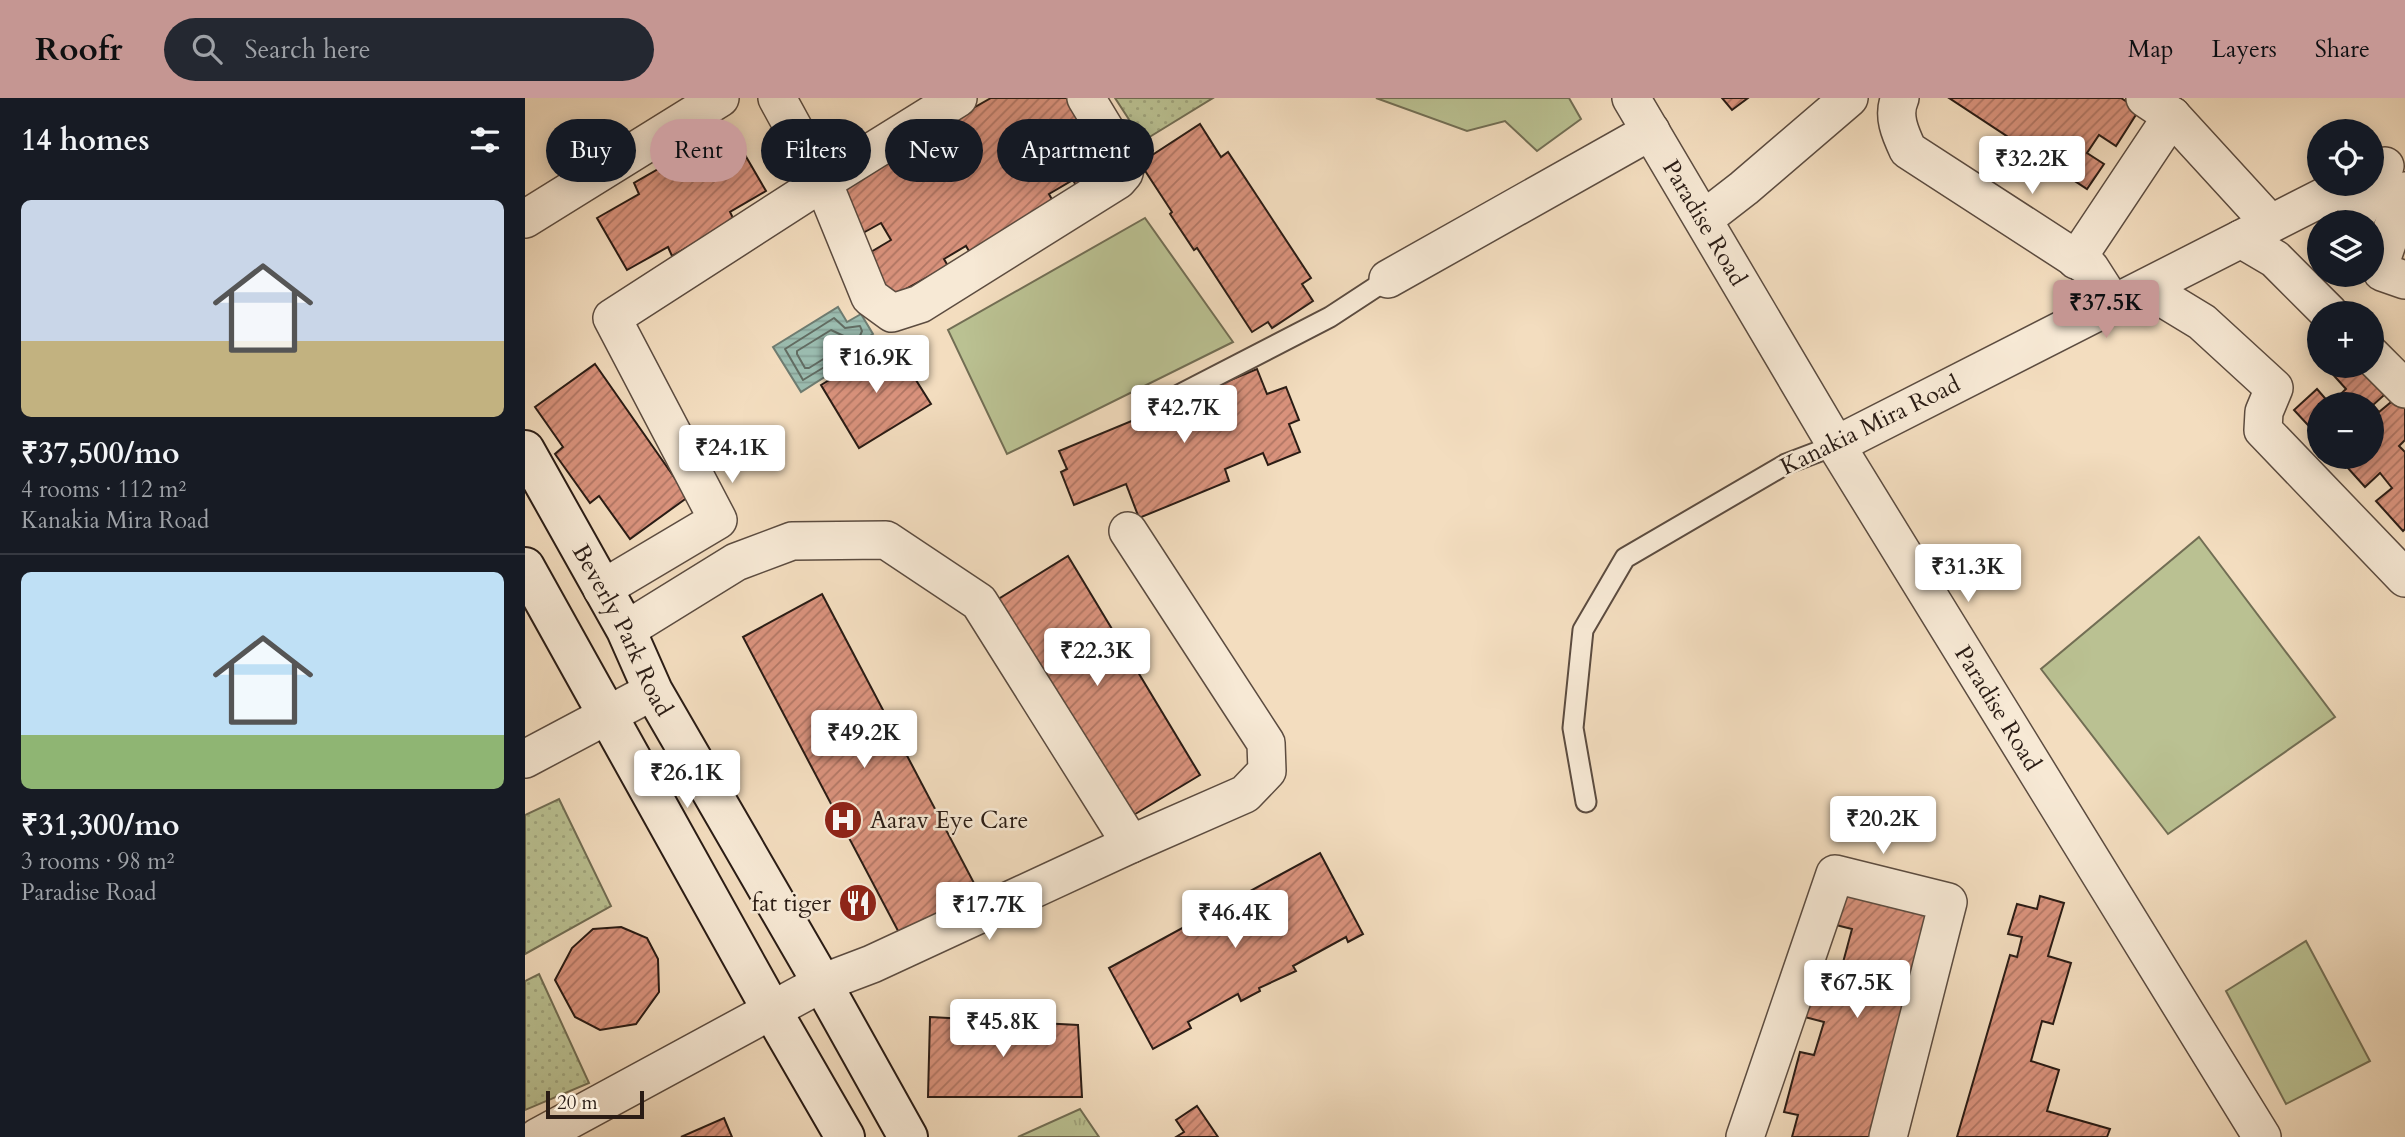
<!DOCTYPE html>
<html lang="en">
<head>
<meta charset="utf-8">
<style>
	:root { --surface:#171b24; --page:#242831; --text:#f1f3f6; --muted:#9ea1a6; --line:#363941; --accent:#c59692 }
	body { margin:0; font-family:Cardo,serif; background:var(--page); color:var(--text); height:100vh; display:flex; flex-direction:column; font-size:26px; white-space:nowrap }
	* { box-sizing:border-box; margin:0 }
	p { font-size:23px; color:var(--muted) }
	.icon { flex:none; width:38px; height:38px; fill:none; stroke:currentColor; stroke-width:2; stroke-linecap:round; stroke-linejoin:round }
	.map { position:relative; flex:1; overflow:hidden }
	.drawer { display:flex; flex-direction:column; background:var(--surface); width:525px }
	.drawer>* { flex:none }
	.top-card { position:absolute; left:21px; top:21px; width:665px; height:63px; display:flex; gap:14px }
	.tools { position:absolute; left:1782px; top:21px; display:grid; gap:14px }
	.tools a { display:grid; place-items:center; width:77px; height:77px; border-radius:50%; background:var(--surface); box-shadow:0 4px 18px #0003; font-size:35px }
	.scale { position:absolute; left:21px; bottom:18px; width:98px; box-sizing:border-box; padding-left:7px; border:4px solid #2a1c15; border-top:0; font-size:19px; line-height:24px; white-space:nowrap; color:#2a1c15; -webkit-text-stroke:5px #f7e9d5; paint-order:stroke }
	.price { position:absolute; translate:-50% -60px; padding:0 16px; border-radius:7px; background:#fff; color:#222; font-size:23px; line-height:46px; filter:drop-shadow(0 2px 4px #0008) }
	.price::after { content:''; position:absolute; left:50%; top:42px; width:21px; height:16px; margin-left:-10px; background:inherit; clip-path:polygon(0 0,100% 0,50% 100%) }
	.price.selected { background:var(--accent); color:#111 }
	ul { padding:0; list-style:none }
	li { display:grid; align-content:center; gap:14px; height:371px; padding:0 21px }
	li+li { border-top:2px solid var(--line) }
	li span { display:grid; place-items:center; height:217px; border-radius:10px; color:#555 }
	li>.icon { margin-inline-start:auto }
	span .icon { width:126px; height:126px; fill:#fffc; stroke-width:1 }
	li b { font-size:30px }
	h2 { display:flex; justify-content:space-between; align-items:center; height:84px; padding:0 21px; font-size:30px }
	.chip { padding:0 24px; border-radius:32px; background:var(--surface); box-shadow:0 4px 18px #0003; font-size:24px; line-height:63px }
	.chip.selected { background:var(--accent); color:#111 }
	header { display:flex; align-items:center; gap:42px; box-sizing:border-box; height:98px; padding:0 35px; background:var(--accent); color:#111 }
	header strong { font-size:33px }
	nav { display:flex; gap:38px; margin-inline-start:auto; font-size:24px }
	.search { width:490px; height:63px; background:var(--page); display:flex; align-items:center; gap:18px; box-sizing:border-box; padding:0 24px; border-radius:38px; color:var(--muted); font-size:26px }
	main { display:flex; flex:1; min-height:0 }
	.map>svg:first-child { display:block }
</style>
</head>
<body>
<header>
<strong>Roofr</strong>
<div class="search"><svg class="icon" aria-label="search" viewBox="0 0 24 24"><circle cx="10" cy="10" r="6"/><path d="M15 15l6 6"/></svg>Search here</div>
<nav><a>Map</a><a>Layers</a><a>Share</a></nav>
</header>
<main>
<section class="drawer">
<h2>14 homes<svg class="icon" aria-label="filters" viewBox="0 0 24 24"><path d="M4 7h16M4 17h16"/><circle cx="9" cy="7" r="2"/><circle cx="15" cy="17" r="2"/></svg></h2>
<ul>
<li><span style="background:linear-gradient(#c9d6e8 65%,#c2b280 0)"><svg class="icon" aria-label="home" viewBox="0 0 24 24"><path d="M3 11l9-7 9 7M6 9v11h12V9"/></svg></span><div><b>₹37,500/mo</b><p>4 rooms · 112 m²</p><p>Kanakia Mira Road</p></div></li>
<li><span style="background:linear-gradient(#bfe0f5 75%,#8fb573 0)"><svg class="icon" aria-label="home" viewBox="0 0 24 24"><path d="M3 11l9-7 9 7M6 9v11h12V9"/></svg></span><div><b>₹31,300/mo</b><p>3 rooms · 98 m²</p><p>Paradise Road</p></div></li>
</ul>
</section>
<div class="map">
<svg width="1880" height="1039" viewBox="0 0 1880 1039">
	<defs>
		<pattern id="park-tufts" width="24" height="20" patternUnits="userSpaceOnUse" patternTransform="scale(1.75)"><rect width="24" height="20" fill="#bac192"/><path d="M3 7l-1-3M5 7V3M7 7l1-3M15 17l-1-3M17 17v-4M19 17l1-3" fill="none" stroke="#a0a57d"/></pattern>
		<pattern id="garden-dots" width="8" height="8" patternUnits="userSpaceOnUse" patternTransform="scale(1.75)"><rect width="8" height="8" fill="#bac192"/><path d="M2 2h.1M6 6h.1" fill="none" stroke="#a0a57d" stroke-width="1.8" stroke-linecap="round"/></pattern>
		<pattern id="water-rules" width="6" height="5" patternUnits="userSpaceOnUse" patternTransform="scale(1.75)"><rect width="6" height="5" fill="#9bbcaf"/><path d="M0 2.5h6" fill="none" stroke="#86a196"/></pattern>
		<pattern id="building-hatch" width="6" height="6" patternUnits="userSpaceOnUse" patternTransform="scale(1.75)"><rect width="6" height="6" fill="#d9927c"/><path d="M-1 1l2-2M0 6l6-6M5 7l2-2" fill="none" stroke="#b07664"/></pattern>
	</defs>
	<rect width="100%" height="100%" fill="#f3ddbf"/>
	<filter id="stains"><feTurbulence type="fractalNoise" baseFrequency=".00286" numOctaves="4"/><feColorMatrix values="0 0 0 0 .2 0 0 0 0 .09 0 0 0 0 .02 0 0 0 .5 -.17"/></filter>
	<radialGradient id="worn" r=".72"><stop offset=".6" stop-color="#630" stop-opacity="0"/><stop offset="1" stop-color="#630" stop-opacity=".3"/></radialGradient>
	<g fill="#bac192" stroke="#726e54" stroke-width="2">
		<path d="M 851,0 L 1044,0 L 1056,21 L 1012,53 L 980,23 L 942,33 Z"/>
		<path d="M 620,120 L 708,244 L 482,356 L 423,232 Z"/>
		<path d="M 1674,439 L 1810,619 L 1643,736 L 1516,571 Z"/>
		<path d="M 1781,843 L 1845,963 L 1761,1006 L 1701,893 Z"/>
	</g>
	<path fill="url(#park-tufts)" stroke="#726e54" stroke-width="2" d="M 555,1011 L 574,1039 L 493,1039 Z"/>
	<g fill="url(#garden-dots)" stroke="#726e54" stroke-width="2">
		<path d="M 590,0 L 688,0 L 618,43 Z"/>
		<path d="M 34,701 L 86,808 L 0,856 L 0,717 Z"/>
		<path d="M 14,876 L 64,985 L 0,1012 L 0,883 Z"/>
	</g>
	<path fill="url(#water-rules)" stroke="#6e7c71" stroke-width="2" d="M 313,209 L 322,224 L 336,216 L 348,236 L 340,241 L 345,250 L 276,294 L 248,249 Z"/>
	<g fill="none" stroke-linecap="round" stroke-linejoin="round">
		<g stroke="#626c62" stroke-width="2">
			<path d="M 309,220 L 320,230 L 335,228 L 337,233 L 334,240 L 334,248 L 278,282 L 260,251 Z"/>
			<path d="M 306,232 L 323,240 L 324,245 L 284,270 L 280,270 L 272,256 L 272,253 Z"/>
		</g>
	</g>
	<g fill="url(#building-hatch)" stroke="#2a1c15" stroke-width="2">
		<path d="M 466,0 L 550,0 L 591,72 L 554,93 L 548,82 L 524,96 L 530,107 L 445,155 L 441,148 L 419,161 L 423,168 L 363,201 L 339,158 L 366,142 L 356,125 L 329,140 L 302,93 Z"/>
		<path d="M 1197,0 L 1223,0 L 1207,12 Z"/>
		<path d="M 1424,0 L 1596,0 L 1614,12 L 1591,48 L 1574,37 L 1562,55 L 1579,66 L 1562,91 Z"/>
		<path d="M 675,26 L 696,59 L 703,54 L 786,180 L 777,186 L 788,203 L 747,230 L 743,224 L 727,234 L 672,150 L 669,152 L 645,116 L 647,114 L 615,65 Z"/>
		<path d="M 209,38 L 241,93 L 205,114 L 209,122 L 147,158 L 143,149 L 102,172 L 72,120 L 114,96 L 109,85 L 161,55 L 166,63 Z"/>
		<path d="M 367,244 L 406,306 L 334,350 L 296,287 Z"/>
		<path d="M 70,266 L 163,399 L 105,441 L 74,398 L 65,405 L 30,356 L 38,349 L 10,309 Z"/>
		<path d="M 1809,268 L 1846,268 L 1868,289 L 1848,307 L 1854,314 L 1871,300 L 1880,310 L 1880,342 L 1874,348 L 1880,354 L 1880,431 L 1878,433 L 1851,403 L 1867,390 L 1855,375 L 1840,389 L 1813,359 L 1846,359 L 1846,306 L 1794,306 L 1794,339 L 1769,312 L 1792,291 L 1805,306 L 1821,291 L 1804,272 Z"/>
		<path d="M 732,271 L 742,296 L 761,289 L 774,322 L 764,326 L 775,354 L 743,367 L 738,355 L 700,371 L 704,383 L 614,420 L 601,386 L 549,407 L 536,374 L 542,371 L 534,353 Z"/>
		<path d="M 543,458 L 675,677 L 602,721 L 470,503 Z"/>
		<path d="M 297,496 L 460,806 L 381,848 L 218,539 Z"/>
		<path d="M 795,755 L 838,836 L 823,844 L 821,839 L 768,868 L 771,873 L 734,890 L 735,893 L 716,903 L 713,896 L 663,924 L 666,930 L 628,951 L 584,870 Z"/>
		<path d="M 1320,795 L 1409,819 L 1348,1039 L 1267,1039 L 1273,1017 L 1259,1014 L 1275,954 L 1289,957 L 1299,924 L 1272,917 L 1286,864 L 1316,872 L 1327,831 L 1311,827 Z"/>
		<path d="M 1515,798 L 1539,805 L 1523,858 L 1546,865 L 1528,926 L 1517,923 L 1506,963 L 1534,972 L 1522,1013 L 1585,1031 L 1582,1039 L 1432,1039 L 1485,857 L 1492,859 L 1497,839 L 1483,836 L 1492,806 L 1512,811 Z"/>
		<path d="M 96,829 L 122,840 L 133,861 L 134,894 L 111,926 L 75,932 L 50,919 L 30,882 L 47,850 L 68,831 Z"/>
		<path d="M 405,919 L 553,927 L 557,999 L 403,999 Z"/>
		<path d="M 672,1008 L 693,1039 L 651,1039 L 659,1034 L 651,1022 Z"/>
		<path d="M 199,1020 L 207,1039 L 156,1039 Z"/>
	</g>
	<g fill="none" stroke-linecap="round" stroke-linejoin="round">
		<defs>
			<g id="service">
				<path d="M 652,298 L 805,219 L 863,181"/>
				<path d="M 1061,704 L 1048,630 L 1058,532 L 1100,460 L 1261,366 L 1311,347"/>
			</g>
			<g id="minor">
				<path d="M 433,0 L 298,84 L 345,199 L 367,215 L 395,206 L 593,82 L 599,75 L 601,66 L 561,0"/>
				<path id="s1" d="M 1106,0 L 1311,347 L 1737,1039"/>
				<path d="M 1375,0 C 1367,17 1375,35 1383,52 L 1565,170 L 1588,206"/>
				<path d="M 1620,0 L 1647,18 L 1745,125"/>
				<path d="M 1880,93 L 1856,163 L 1857,174 L 1880,182"/>
				<path d="M 0,121 L 195,0"/>
				<path d="M 1179,121 L 1219,90 L 1324,0"/>
				<path d="M 1828,124 L 1860,68"/>
				<path d="M 1716,141 L 1750,161 L 1804,215"/>
				<path d="M 1551,162 L 1647,18"/>
				<path d="M 863,181 L 1126,33"/>
				<path d="M 1621,190 L 1677,224 L 1749,290 L 1739,314 L 1738,332 L 1880,480"/>
				<path d="M 1846,257 L 1880,291"/>
				<path d="M 1311,347 L 1824,86"/>
				<path d="M 77,491 L 193,422 L 87,220 L 298,84 L 252,0"/>
				<path d="M 101,532 L 211,464 L 267,443 L 361,442 L 454,504 L 606,746"/>
				<path d="M 0,661 L 128,593"/>
				<path d="M 13,1039 L 297,885 L 347,866 L 606,746 L 720,696 L 742,673 L 741,645 L 603,433"/>
				<path d="M 1220,1039 L 1310,776 L 1423,804 L 1363,1039"/>
			</g>
			<g id="secondary">
				<path id="s2" d="M 0,352 L 101,532 L 128,593 L 297,885 L 383,1039"/>
				<path d="M 0,469 L 246,911 L 320,1039"/>
			</g>
		</defs>
		<use href="#service" stroke="#5c4c40" stroke-width="23"/>
		<use href="#minor" stroke="#5c4c40" stroke-width="40"/>
		<use href="#secondary" stroke="#2a1c15" stroke-width="42"/>
		<use href="#service" stroke="#f7e9d5" stroke-width="19"/>
		<use href="#minor" stroke="#f7e9d5" stroke-width="37"/>
		<use href="#secondary" stroke="#f7e9d5" stroke-width="38"/>
	</g>
	<defs>
		<symbol id="hospital-disc" viewBox="-11 -11 22 22"><circle r="9.5" fill="#8f2418" stroke="#f7e9d5"/><path d="M-5-5h3v3.5h4V-5h3V5h-3V1.5h-4V5h-3Z" fill="#fff"/></symbol>
		<symbol id="restaurant-disc" viewBox="-11 -11 22 22"><circle r="9.5" fill="#8f2418" stroke="#f7e9d5"/><path d="M-5-6h1v4h1v-4h1v4h1v-4h1v5L-1.5 .5V6h-2V.5L-5-1ZM5-6V6H3V1.5H1.5Q1.5-4 5-6Z" fill="#fff"/></symbol>
	</defs>
	<g fill-rule="evenodd">
		<use href="#hospital-disc" x="296" y="700" width="44" height="44"/>
		<use href="#restaurant-disc" x="311" y="783" width="44" height="44"/>
	</g>
	<g text-anchor="middle" stroke-width="5" stroke-linejoin="round" paint-order="stroke">
		<g font-size="24" fill="#2a1c15" stroke="#f7e9d5">
			<text dy="8" stroke="none"><textPath href="#s1" startOffset="145">Paradise Road</textPath></text>
			<text transform="translate(1345 327) rotate(-26)" y="8">Kanakia Mira Road</text>
			<text dy="8" stroke="none"><textPath href="#s2" startOffset="205">Beverly Park Road</textPath></text>
			<text dy="8" stroke="none"><textPath href="#s1" startOffset="712">Paradise Road</textPath></text>
		</g>
		<g font-size="24" fill="#2a1c15" stroke="#f7e9d5" text-anchor="start">
			<text x="345" y="730">Aarav Eye Care</text>
			<text x="306" y="813" text-anchor="end">fat tiger</text>
		</g>
	</g>
	<rect width="100%" height="100%" filter="url(#stains)"/>
	<rect width="100%" height="100%" fill="url(#worn)"/>
</svg>
<div class="tools">
<a><svg class="icon" aria-label="locate" viewBox="0 0 24 24"><circle cx="12" cy="12" r="6"/><path d="M12 2v4M12 18v4M2 12h4M18 12h4"/></svg></a>
<a><svg class="icon" aria-label="layers" viewBox="0 0 24 24"><path d="M12 4l9 5-9 5-9-5zM3 14l9 5 9-5"/></svg></a>
<a>+</a>
<a>−</a>
</div>
<div class="scale">20 m</div>
<b class="price" style="left:1507px;top:98px">₹32.2K</b>
<b class="price selected" style="left:1581px;top:242px">₹37.5K</b>
<b class="price" style="left:351px;top:297px">₹16.9K</b>
<b class="price" style="left:659px;top:347px">₹42.7K</b>
<b class="price" style="left:207px;top:387px">₹24.1K</b>
<b class="price" style="left:1443px;top:506px">₹31.3K</b>
<b class="price" style="left:572px;top:590px">₹22.3K</b>
<b class="price" style="left:339px;top:672px">₹49.2K</b>
<b class="price" style="left:162px;top:712px">₹26.1K</b>
<b class="price" style="left:1358px;top:758px">₹20.2K</b>
<b class="price" style="left:464px;top:844px">₹17.7K</b>
<b class="price" style="left:710px;top:852px">₹46.4K</b>
<b class="price" style="left:1332px;top:922px">₹67.5K</b>
<b class="price" style="left:478px;top:961px">₹45.8K</b>
<div class="top-card">
<a class="chip">Buy</a>
<a class="chip selected">Rent</a>
<a class="chip">Filters</a>
<a class="chip">New</a>
<a class="chip">Apartment</a>
</div>
</div>
</main>
</body>
</html>
